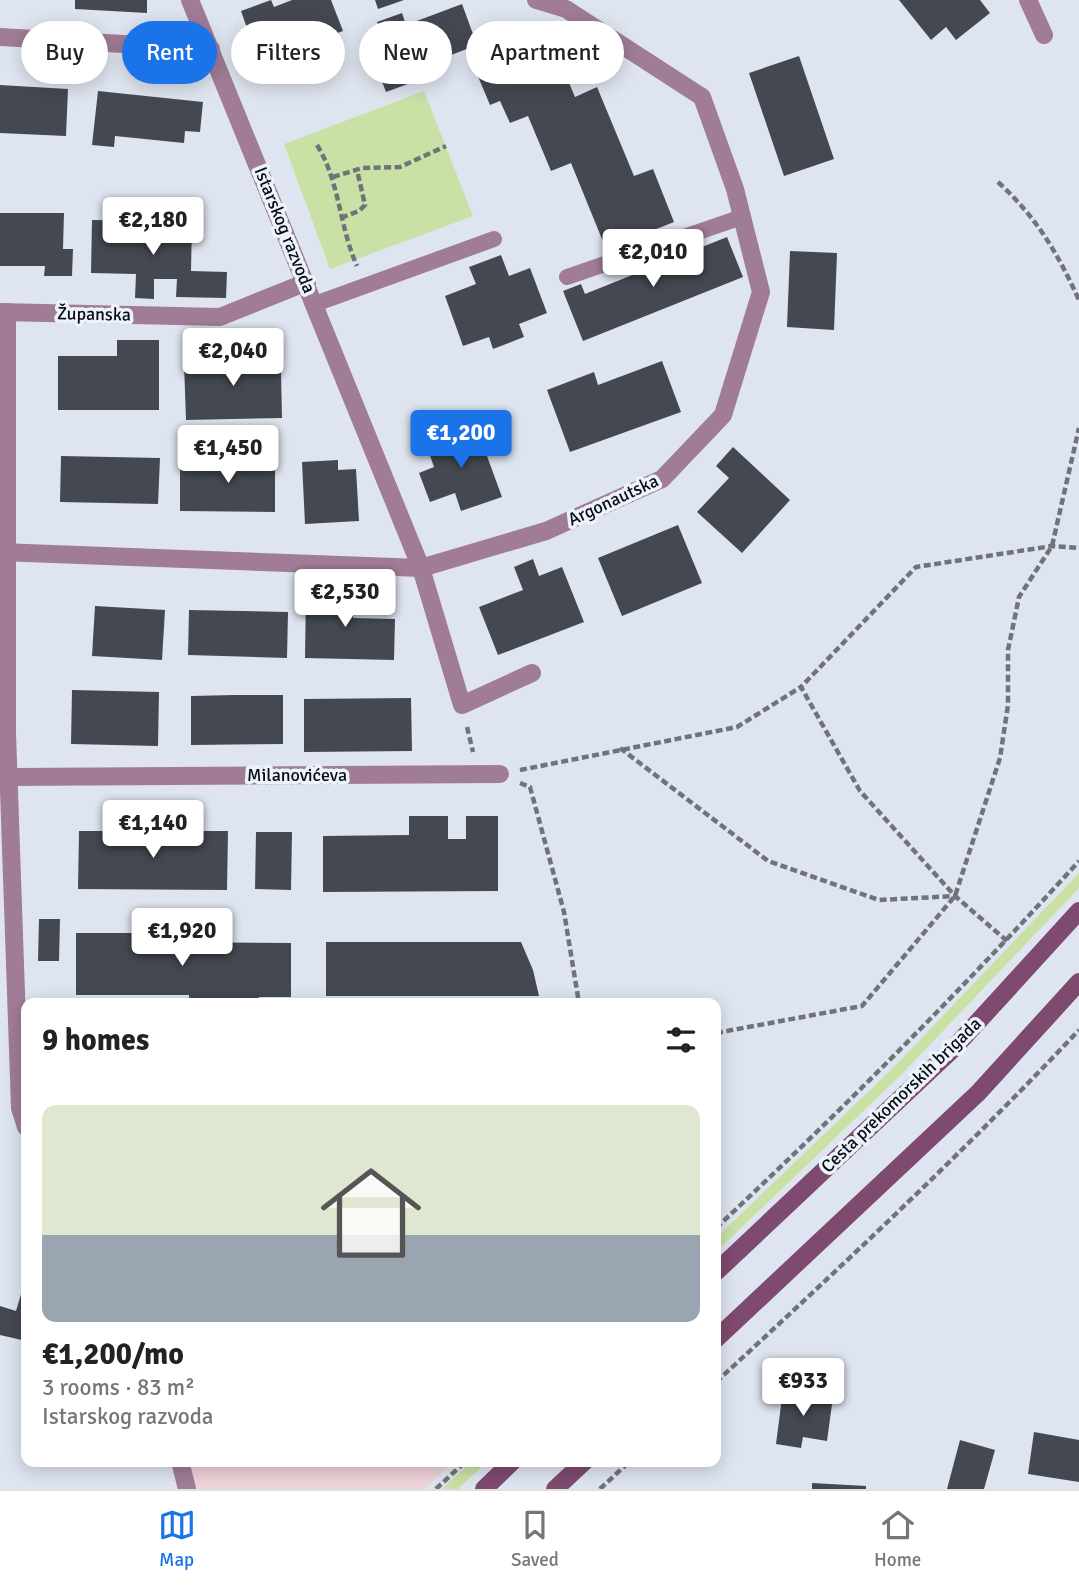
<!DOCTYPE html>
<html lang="en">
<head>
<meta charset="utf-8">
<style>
	:root { --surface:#fff; --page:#f2f2f2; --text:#222; --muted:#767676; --line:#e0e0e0; --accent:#1a73e8 }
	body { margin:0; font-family:Signika,sans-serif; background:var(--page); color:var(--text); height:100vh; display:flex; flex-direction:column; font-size:26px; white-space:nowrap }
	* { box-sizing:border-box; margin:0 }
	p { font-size:23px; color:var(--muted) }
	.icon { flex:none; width:38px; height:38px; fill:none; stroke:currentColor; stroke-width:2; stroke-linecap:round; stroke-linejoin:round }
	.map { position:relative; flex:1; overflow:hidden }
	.side { position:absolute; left:21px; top:998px; width:700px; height:469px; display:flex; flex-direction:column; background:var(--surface); border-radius:14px; box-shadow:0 4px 18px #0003 }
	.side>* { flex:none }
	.top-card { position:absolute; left:21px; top:21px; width:700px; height:63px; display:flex; gap:14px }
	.price { position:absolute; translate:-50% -60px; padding:0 16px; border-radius:7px; background:#fff; color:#222; font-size:23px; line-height:46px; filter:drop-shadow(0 2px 4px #0008) }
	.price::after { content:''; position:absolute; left:50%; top:42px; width:21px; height:16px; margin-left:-10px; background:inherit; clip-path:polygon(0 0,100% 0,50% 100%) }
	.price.active { background:var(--accent); color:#fff }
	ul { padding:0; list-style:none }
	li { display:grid; align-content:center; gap:14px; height:371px; padding:0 21px }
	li+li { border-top:2px solid var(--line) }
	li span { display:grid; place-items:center; height:217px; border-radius:14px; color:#555 }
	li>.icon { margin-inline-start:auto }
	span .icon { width:126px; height:126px; fill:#fffc; stroke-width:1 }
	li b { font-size:30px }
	h2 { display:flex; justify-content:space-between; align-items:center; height:84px; padding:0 21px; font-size:30px }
	.tag { padding:0 24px; border-radius:32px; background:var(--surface); box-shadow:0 4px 18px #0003; font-size:24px; line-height:63px }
	.tag.active { background:var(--accent); color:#fff }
	.tab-bar { display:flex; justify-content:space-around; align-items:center; height:98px; border-top:2px solid var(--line); background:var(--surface); font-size:19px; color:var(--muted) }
	.tab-bar a { display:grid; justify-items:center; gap:4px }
	.tab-bar .active { color:var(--accent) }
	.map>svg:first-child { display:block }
</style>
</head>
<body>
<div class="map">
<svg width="1079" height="1489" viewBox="0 0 1079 1489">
	<rect width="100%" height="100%" fill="#dfe5f0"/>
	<path fill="#eed3d9" d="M 184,1461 L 454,1461 L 424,1489 L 190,1489 Z"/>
	<g fill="#cae1a5">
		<path d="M 424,91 L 473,216 L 330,269 L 284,144 Z"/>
		<path d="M 1079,873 L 1079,888 L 903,1073 L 716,1252 L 716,1238 L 895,1066 Z"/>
		<path d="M 472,1461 L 488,1461 L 458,1489 L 442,1489 Z"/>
	</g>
	<g fill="#444951">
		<path d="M 75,0 L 147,0 L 147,13 L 75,9 Z"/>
		<path d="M 271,0 L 274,7 L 292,0 L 331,0 L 343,31 L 259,62 L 241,11 Z"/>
		<path d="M 375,0 L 404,0 L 378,9 Z"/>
		<path d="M 899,0 L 980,0 L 990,13 L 956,40 L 946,27 L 931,40 Z"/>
		<path d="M 462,4 L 477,45 L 438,60 L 443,71 L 386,92 L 366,40 L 382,34 L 377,22 L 402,13 L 406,25 Z"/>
		<path d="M 552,42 L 575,97 L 597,87 L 634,176 L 653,169 L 674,222 L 606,249 L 571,163 L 551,171 L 528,116 L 510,123 L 500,101 L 490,105 L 477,74 Z"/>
		<path d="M 799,56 L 834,159 L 784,176 L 749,73 Z"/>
		<path d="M 0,85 L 68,89 L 66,136 L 0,133 Z"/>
		<path d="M 98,91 L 203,102 L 200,132 L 185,131 L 184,143 L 115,136 L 114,147 L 92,145 Z"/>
		<path d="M 0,213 L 64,213 L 63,249 L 73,249 L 72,276 L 44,276 L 45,266 L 0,266 Z"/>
		<path d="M 92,220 L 192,221 L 191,271 L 227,272 L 226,298 L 176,297 L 177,279 L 154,279 L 154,299 L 135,298 L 136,274 L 91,273 Z"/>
		<path d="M 727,237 L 743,277 L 583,341 L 563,291 L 581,284 L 585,294 Z"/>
		<path d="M 790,251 L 837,253 L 834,330 L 787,327 Z"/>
		<path d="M 501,255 L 509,276 L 530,268 L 547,313 L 519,324 L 524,337 L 493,349 L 489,337 L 463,346 L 445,296 L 476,284 L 469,267 Z"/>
		<path d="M 117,340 L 159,340 L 159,410 L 58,410 L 58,356 L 117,356 Z"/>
		<path d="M 260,340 L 261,372 L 281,372 L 282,418 L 186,420 L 184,363 L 234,362 L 234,341 Z"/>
		<path d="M 662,361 L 681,412 L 570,452 L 547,390 L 594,372 L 598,385 Z"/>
		<path d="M 476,426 L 502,497 L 461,511 L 455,493 L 430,502 L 419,473 L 434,467 L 426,444 Z"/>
		<path d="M 733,447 L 790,500 L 742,553 L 697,512 L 729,478 L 716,466 Z"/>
		<path d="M 61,456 L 160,458 L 158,504 L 60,502 Z"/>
		<path d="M 180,458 L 275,458 L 275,512 L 180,511 Z"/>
		<path d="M 338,460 L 338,470 L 356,469 L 359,521 L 305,524 L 302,462 Z"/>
		<path d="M 678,525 L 702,583 L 622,616 L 598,558 Z"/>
		<path d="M 533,559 L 539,576 L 562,567 L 584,622 L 498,655 L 479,607 L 523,590 L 514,567 Z"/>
		<path d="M 306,590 L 354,591 L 353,618 L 395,619 L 394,660 L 305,658 Z"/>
		<path d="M 95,606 L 165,610 L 162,660 L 92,656 Z"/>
		<path d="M 189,610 L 288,612 L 287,658 L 188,655 Z"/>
		<path d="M 72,690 L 159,692 L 158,746 L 71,744 Z"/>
		<path d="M 234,695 L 283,695 L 283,744 L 191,745 L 191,696 Z"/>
		<path d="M 411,698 L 412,751 L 304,752 L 304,699 Z"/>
		<path d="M 409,816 L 448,816 L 448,839 L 466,839 L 466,816 L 498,816 L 498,891 L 323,892 L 323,836 L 409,835 Z"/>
		<path d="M 79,831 L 228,831 L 227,890 L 78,889 Z"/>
		<path d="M 256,832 L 292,832 L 291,890 L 255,889 Z"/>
		<path d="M 39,919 L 60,919 L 59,961 L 38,961 Z"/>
		<path d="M 76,933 L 157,933 L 157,942 L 291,943 L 291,997 L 259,997 L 259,1003 L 189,1003 L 189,995 L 76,995 Z"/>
		<path d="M 326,942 L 521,942 L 533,970 L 539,996 L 326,996 Z"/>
		<path d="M 22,1291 L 26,1292 L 26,1341 L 0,1335 L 0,1306 L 16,1311 Z"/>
		<path d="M 783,1390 L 833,1397 L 827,1441 L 803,1437 L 801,1448 L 776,1444 Z"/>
		<path d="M 1034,1432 L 1079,1440 L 1079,1482 L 1028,1474 Z"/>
		<path d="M 960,1440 L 995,1450 L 984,1489 L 947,1489 Z"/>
		<path d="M 812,1483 L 866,1486 L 866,1489 L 812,1489 Z"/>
	</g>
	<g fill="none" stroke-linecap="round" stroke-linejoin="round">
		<g stroke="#70737a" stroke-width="4.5" stroke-dasharray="7 3.5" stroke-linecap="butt">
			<path d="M 317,145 C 340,182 339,226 357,266"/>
			<path d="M 333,177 L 362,168 L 400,167 L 446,146"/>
			<path d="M 998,182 C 1037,218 1057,252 1079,300"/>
			<path d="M 341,218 L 359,211 L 365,205 L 357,170"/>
			<path d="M 467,727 L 473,752"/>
			<path d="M 620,748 L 768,861 L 879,900 L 955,896"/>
			<path d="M 520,770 L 737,727 L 801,687"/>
			<path d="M 520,783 L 530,787 L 564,912 L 579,1003"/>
			<path d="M 1007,941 L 955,896 L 860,791 L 801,687 L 916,567 L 1052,546 L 1079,548"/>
			<path d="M 716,1033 L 862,1006 L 955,896 L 1000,758 L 1008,705 L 1008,650 L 1019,597 L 1052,546 L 1079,428"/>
			<path d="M 716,1228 C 842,1110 963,989 1079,861"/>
			<path d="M 716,1382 C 840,1268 963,1153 1079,1030"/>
			<path d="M 436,1489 L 466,1461"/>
			<path d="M 600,1489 L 630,1461"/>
		</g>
		<g stroke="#a17c96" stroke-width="16">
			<path d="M 567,277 L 742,217"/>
			<path d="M 315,304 L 494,239"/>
		</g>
		<g stroke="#a17c96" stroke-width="18">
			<path d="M 190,0 L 421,568 L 462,705 L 532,673"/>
			<path d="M 1028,0 L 1044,35"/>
			<path d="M 0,37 L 211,49"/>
			<path d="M 0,312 L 220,317 L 307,282"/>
			<path d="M 7,312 L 7,733 L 20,1108 L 26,1127"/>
			<path d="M 0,552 L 421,568 L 546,531 L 662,479 L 723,415 L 761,292 L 735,189 L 702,97 L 566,9 L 536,0"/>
			<path d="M 10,777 L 500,774"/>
			<path d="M 180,1461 L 187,1489"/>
		</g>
		<g stroke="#7e4a6f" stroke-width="18">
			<path d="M 716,1272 L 953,1049 L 1079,911"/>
			<path d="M 716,1339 L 978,1093 L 1079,982"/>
			<path d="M 484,1489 L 513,1461"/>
			<path d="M 555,1489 L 585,1461"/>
		</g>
	</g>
	<g text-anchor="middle" stroke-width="7" stroke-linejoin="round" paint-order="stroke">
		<g font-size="18" fill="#0a0c0f" stroke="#ecf3fd">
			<text transform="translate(285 230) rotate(68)" y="6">Istarskog razvoda</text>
			<text transform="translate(94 314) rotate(1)" y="6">Županska</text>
			<text transform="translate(613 500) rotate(-25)" y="6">Argonautska</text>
			<text x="297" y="781">Milanovićeva</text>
			<text transform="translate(901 1095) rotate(-44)" y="6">Cesta prekomorskih brigada</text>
		</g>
	</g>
</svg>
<b class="price" style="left:153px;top:257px">€2,180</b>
<b class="price" style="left:653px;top:289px">€2,010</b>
<b class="price" style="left:233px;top:388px">€2,040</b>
<b class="price active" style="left:461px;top:470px">€1,200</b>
<b class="price" style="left:228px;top:485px">€1,450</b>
<b class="price" style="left:345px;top:629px">€2,530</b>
<b class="price" style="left:153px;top:860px">€1,140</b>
<b class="price" style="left:182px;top:968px">€1,920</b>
<b class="price" style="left:803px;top:1418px">€933</b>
<div class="top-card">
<a class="tag">Buy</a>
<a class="tag active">Rent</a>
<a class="tag">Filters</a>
<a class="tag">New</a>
<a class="tag">Apartment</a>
</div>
<section class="side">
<h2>9 homes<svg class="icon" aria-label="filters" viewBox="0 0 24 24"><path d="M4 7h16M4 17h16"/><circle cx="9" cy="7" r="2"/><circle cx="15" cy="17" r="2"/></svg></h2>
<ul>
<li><span style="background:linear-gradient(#dfe7d0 60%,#9aa5b1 0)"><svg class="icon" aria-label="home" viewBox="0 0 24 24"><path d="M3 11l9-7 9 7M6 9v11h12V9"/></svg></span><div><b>€1,200/mo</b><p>3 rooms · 83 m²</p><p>Istarskog razvoda</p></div></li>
</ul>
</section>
</div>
<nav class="tab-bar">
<a class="active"><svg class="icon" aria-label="map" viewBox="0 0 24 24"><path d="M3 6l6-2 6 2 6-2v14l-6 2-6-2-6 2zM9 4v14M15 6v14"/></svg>Map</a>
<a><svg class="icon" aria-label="saved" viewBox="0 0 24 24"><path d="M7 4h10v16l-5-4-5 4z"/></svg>Saved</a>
<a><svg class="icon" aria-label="home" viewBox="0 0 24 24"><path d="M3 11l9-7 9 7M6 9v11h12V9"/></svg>Home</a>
</nav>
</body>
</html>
